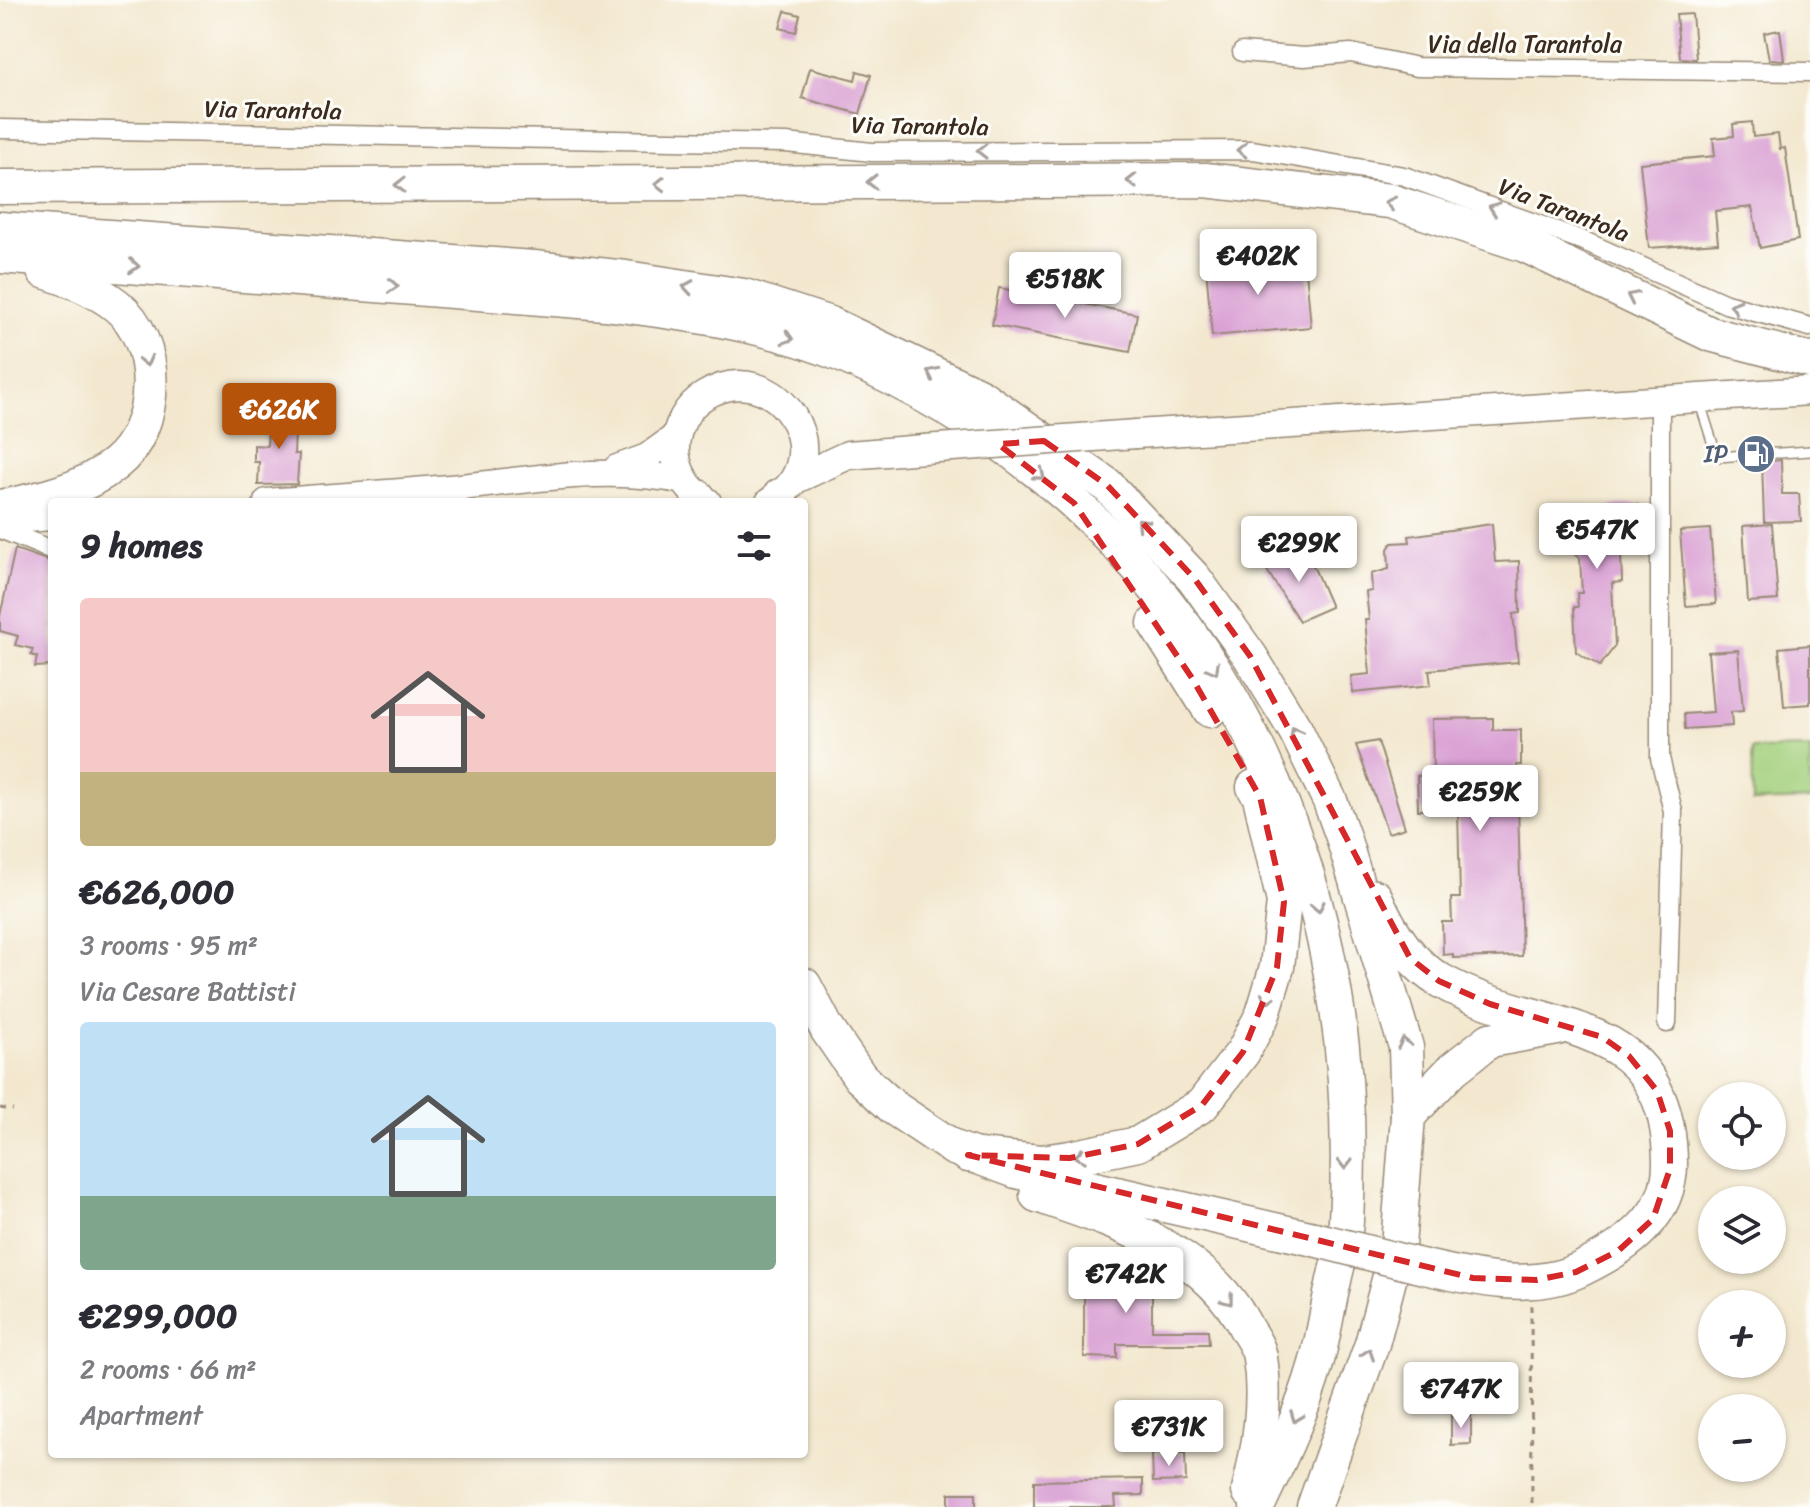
<!DOCTYPE html>
<html lang="en">
<head>
<meta charset="utf-8">
<style>
	:root { --surface:#fff; --page:#f7f7f7; --text:#2b2b33; --muted:#7c7c81; --accent:#b45309 }
	body { margin:0; font-family:Sriracha,sans-serif; background:var(--page); color:var(--text); height:100vh; display:flex; flex-direction:column; font-size:30px; white-space:nowrap }
	* { box-sizing:border-box; margin:0 }
	p { font-size:26px; color:var(--muted) }
	.icon { flex:none; width:44px; height:44px; fill:none; stroke:currentColor; stroke-width:2; stroke-linecap:round; stroke-linejoin:round }
	.map { position:relative; flex:1; overflow:hidden }
	.panel { position:absolute; left:48px; top:498px; width:760px; height:960px; display:flex; flex-direction:column; background:var(--surface); border-radius:8px; box-shadow:0 2px 6px #0004 }
	.panel>* { flex:none }
	.fabs { position:absolute; left:1698px; top:1082px; display:grid; gap:16px }
	.fabs a { display:grid; place-items:center; width:88px; height:88px; border-radius:50%; background:var(--surface); box-shadow:0 2px 6px #0004; font-size:40px }
	.price { position:absolute; translate:-50% -68px; padding:0 18px; border-radius:8px; background:#fff; color:#222; font-size:26px; line-height:52px; filter:drop-shadow(0 2px 4px #0008) }
	.price::after { content:''; position:absolute; left:50%; top:48px; width:24px; height:18px; margin-left:-12px; background:inherit; clip-path:polygon(0 0,100% 0,50% 100%) }
	.price.active { background:var(--accent); color:#fff }
	ul { padding:0; list-style:none }
	li { display:grid; align-content:center; gap:16px; height:424px; padding:0 32px }
	li span { display:grid; place-items:center; height:248px; border-radius:8px; color:#555 }
	li>.icon { margin-inline-start:auto }
	span .icon { width:144px; height:144px; fill:#fffc; stroke-width:1 }
	li b { font-size:34px }
	h2 { display:flex; justify-content:space-between; align-items:center; height:96px; padding:0 32px; font-size:34px }
	.map>svg:first-child { display:block }
</style>
</head>
<body>
<div class="map">
<svg width="1810" height="1507" viewBox="0 0 1810 1507">
	<rect width="100%" height="100%" fill="#fdfcf7"/>
	<filter id="ink" filterUnits="userSpaceOnUse"><feTurbulence type="fractalNoise" baseFrequency=".0125" numOctaves="2"/><feDisplacementMap in="SourceGraphic" scale="16" xChannelSelector="R" yChannelSelector="G"/><feConvolveMatrix kernelMatrix="1 2 1 2 8 2 1 2 1" color-interpolation-filters="sRGB"/></filter>
	<filter id="wash" filterUnits="userSpaceOnUse"><feTurbulence type="fractalNoise" baseFrequency=".006" numOctaves="4" result="noise"/><feDisplacementMap in="SourceGraphic" scale="32" xChannelSelector="R" yChannelSelector="G"/><feGaussianBlur stdDeviation="1.8" result="paint"/><feColorMatrix in="noise" values="0 0 0 0 0 0 0 0 0 0 0 0 0 0 0 0 0 1.4 0 .05"/><feComposite in="paint" operator="in"/></filter>
	<g filter="url(#wash)">
		<rect width="100%" height="100%" fill="#f3e8cf"/>
		<path fill="#a4d17f" stroke="#707e4e" stroke-width="2" d="M 1810,748 L 1810,800 L 1753,802 L 1752,749 Z"/>
		<g id="blocks">
			<g fill="#daa2d4">
				<path d="M 785,11 L 800,15 L 796,32 L 780,28 Z"/>
				<path d="M 1692,14 L 1696,59 L 1680,58 L 1676,15 Z"/>
				<path d="M 1780,30 L 1784,60 L 1769,59 L 1764,33 Z"/>
				<path d="M 810,68 L 855,80 L 857,71 L 871,75 L 860,114 L 802,98 Z"/>
				<path d="M 1752,122 L 1753,137 L 1778,134 L 1780,149 L 1785,148 L 1798,240 L 1760,248 L 1752,207 L 1715,211 L 1718,243 L 1649,248 L 1640,163 L 1715,156 L 1713,138 L 1734,136 L 1733,124 Z"/>
				<path d="M 1305,259 L 1311,327 L 1212,336 L 1206,267 Z"/>
				<path d="M 999,288 L 1137,314 L 1130,352 L 992,325 Z"/>
				<path d="M 269,411 L 296,412 L 294,454 L 299,454 L 297,484 L 258,485 L 259,462 L 254,462 L 254,445 L 267,446 Z"/>
				<path d="M 1781,460 L 1782,494 L 1799,494 L 1801,521 L 1764,522 L 1762,462 Z"/>
				<path d="M 1637,504 L 1638,535 L 1621,554 L 1622,582 L 1612,583 L 1615,646 L 1600,666 L 1576,652 L 1574,607 L 1578,607 L 1577,593 L 1582,593 L 1580,559 L 1558,539 L 1557,508 L 1582,507 L 1597,522 L 1611,506 Z"/>
				<path d="M 1492,524 L 1495,562 L 1519,561 L 1520,613 L 1513,614 L 1518,662 L 1429,670 L 1431,685 L 1353,693 L 1351,676 L 1370,674 L 1365,620 L 1369,620 L 1366,592 L 1372,591 L 1371,574 L 1389,569 L 1388,549 L 1392,543 L 1410,542 L 1409,536 Z"/>
				<path d="M 1772,524 L 1778,600 L 1748,602 L 1743,526 Z"/>
				<path d="M 1710,529 L 1716,604 L 1686,606 L 1680,531 Z"/>
				<path d="M 1305,547 L 1331,607 L 1299,621 L 1264,566 Z"/>
				<path d="M 15,549 L 52,562 L 52,666 L 35,667 L 37,657 L 31,655 L 33,649 L 15,645 L 18,636 L 0,631 L 0,616 Z"/>
				<path d="M 1810,645 L 1810,704 L 1784,706 L 1779,648 Z"/>
				<path d="M 1738,650 L 1743,711 L 1731,712 L 1732,726 L 1685,729 L 1684,714 L 1713,712 L 1708,652 Z"/>
				<path d="M 1493,718 L 1493,730 L 1521,730 L 1521,765 L 1517,765 L 1522,956 L 1453,958 L 1453,954 L 1443,955 L 1442,922 L 1452,922 L 1451,898 L 1460,898 L 1458,809 L 1418,810 L 1417,776 L 1433,775 L 1432,719 Z"/>
				<path d="M 1378,741 L 1405,828 L 1388,833 L 1356,745 Z"/>
				<path d="M 1137,1260 L 1152,1263 L 1152,1330 L 1208,1330 L 1209,1344 L 1117,1344 L 1117,1358 L 1084,1357 L 1084,1276 L 1137,1276 Z"/>
				<path d="M 1451,1416 L 1471,1416 L 1471,1444 L 1451,1445 Z"/>
				<path d="M 1185,1453 L 1186,1481 L 1153,1482 L 1152,1454 Z"/>
				<path d="M 1143,1479 L 1143,1495 L 1115,1496 L 1116,1507 L 1034,1507 L 1034,1481 Z"/>
				<rect x="949" y="1493" width="27" height="14"/>
			</g>
		</g>
	</g>
	<g filter="url(#ink)">
		<use href="#blocks" fill-opacity="0" stroke="#978976" stroke-width="2"/>
		<g fill="none" stroke-linecap="round" stroke-linejoin="round">
			<defs>
				<path id="lane" d="M 1699,400 L 1717,457 L 1810,451"/>
				<g id="street">
					<path d="M 1242,52 L 1304,57 L 1351,53 L 1417,67 L 1810,72"/>
					<path d="M 0,129 L 786,143 L 872,152 L 1253,150 L 1404,176 L 1584,241 L 1726,304 L 1810,327"/>
					<path d="M 1660,400 L 1660,758 L 1673,811 L 1667,1023"/>
					<path d="M 0,529 L 52,550"/>
				</g>
				<g id="secondary">
					<path d="M 617,468 L 647,457 L 676,436"/>
					<path d="M 267,502 C 331,497 396,493 461,487 C 536,479 610,465 685,481"/>
					<path d="M 0,521 L 52,517"/>
				</g>
				<g id="primary">
					<path d="M 1136,434 L 1810,391"/>
					<path d="M 794,480 L 848,455 L 924,449"/>
					<path d="M 707,502 C 688,491 675,470 675,447 C 676,427 687,406 704,396 C 777,351 844,459 770,502"/>
				</g>
				<g id="highway">
					<path d="M 0,187 L 1205,180 L 1390,201 L 1525,245 L 1710,334 L 1810,360"/>
					<path d="M 0,229 L 534,268 L 626,278 L 744,296 L 830,324 L 980,396 L 1107,485 L 1194,578 L 1250,656 L 1296,731 L 1330,801 L 1343,837 L 1406,1047 L 1408,1116 L 1398,1246 L 1372,1344 L 1314,1507"/>
					<path d="M 0,256 L 605,303 C 684,313 767,323 842,355 C 1195,506 1368,847 1346,1221 C 1345,1242 1337,1264 1333,1285 C 1327,1311 1323,1339 1316,1364 C 1302,1413 1279,1461 1257,1507"/>
					<path d="M 698,497 L 701,502"/>
					<path d="M 777,502 L 780,496"/>
					<path d="M 0,507 C 41,500 82,490 115,464 C 160,429 162,341 116,305 C 94,288 69,279 44,271"/>
					<path d="M 1155,623 L 1210,710"/>
					<path d="M 1375,897 C 1389,929 1410,964 1441,981 C 1539,1037 1668,1008 1670,1162 C 1671,1216 1626,1247 1583,1268 C 1534,1294 1467,1277 1416,1265"/>
					<path d="M 804,985 L 827,1029 L 860,1077 L 894,1108 L 954,1148 L 1016,1171 L 1314,1239"/>
					<path d="M 1408,1116 L 1453,1069 L 1490,1040 L 1557,1028"/>
					<path d="M 968,1155 L 1041,1162 L 1070,1158 L 1138,1144 L 1202,1105 L 1243,1052 L 1263,1014 L 1277,967 L 1284,902 L 1260,797 L 1254,787"/>
					<path d="M 1037,1195 C 1116,1222 1208,1250 1247,1330 C 1252,1338 1259,1348 1260,1358 C 1267,1402 1259,1448 1249,1491"/>
				</g>
			</defs>
			<use href="#lane" stroke="#978976" stroke-width="12"/>
			<use href="#street" stroke="#978976" stroke-width="21"/>
			<use href="#secondary" stroke="#978976" stroke-width="29"/>
			<use href="#primary" stroke="#978976" stroke-width="31"/>
			<use href="#highway" stroke="#978976" stroke-width="37"/>
			<g stroke="#978976" stroke-width="3" stroke-dasharray="6 6" stroke-linecap="butt">
				<path d="M 0,1108 L 13,1110"/>
				<path d="M 1531,1305 L 1532,1507"/>
			</g>
			<use href="#lane" stroke="#fff" stroke-width="9"/>
			<use href="#street" stroke="#fff" stroke-width="18"/>
			<use href="#secondary" stroke="#fff" stroke-width="26"/>
			<use href="#primary" stroke="#fff" stroke-width="28"/>
			<use href="#highway" stroke="#fff" stroke-width="34"/>
			<defs>
				<path id="primary-bridge" d="M 924,449 L 1136,434"/>
				<path id="highway-bridge" d="M 1314,1239 L 1416,1265"/>
			</defs>
			<use href="#primary-bridge" stroke="#978976" stroke-width="31" stroke-linecap="butt"/>
			<use href="#highway-bridge" stroke="#978976" stroke-width="37" stroke-linecap="butt"/>
			<use href="#primary-bridge" stroke="#fff" stroke-width="28"/>
			<use href="#highway-bridge" stroke="#fff" stroke-width="34"/>
		</g>
		<defs><path id="oneway-chevron" d="M-2-3.5L2.5 0L-2 3.5" fill="none" stroke-width="1.6" stroke-linecap="round" stroke-linejoin="round" transform="scale(2)"/></defs>
		<g stroke="#a79f9a">
			<use href="#oneway-chevron" transform="translate(1242 150) rotate(-179)"/>
			<use href="#oneway-chevron" transform="translate(982 151) rotate(180)"/>
			<use href="#oneway-chevron" transform="translate(1132 181) rotate(180)"/>
			<use href="#oneway-chevron" transform="translate(872 182) rotate(180)"/>
			<use href="#oneway-chevron" transform="translate(660 184) rotate(180)"/>
			<use href="#oneway-chevron" transform="translate(400 185) rotate(180)"/>
			<use href="#oneway-chevron" transform="translate(1390 203) rotate(-167)"/>
			<use href="#oneway-chevron" transform="translate(1494 208) rotate(-160)"/>
			<use href="#oneway-chevron" transform="translate(134 266) rotate(4)"/>
			<use href="#oneway-chevron" transform="translate(393 286) rotate(4)"/>
			<use href="#oneway-chevron" transform="translate(688 287) rotate(-171)"/>
			<use href="#oneway-chevron" transform="translate(1632 297) rotate(-154)"/>
			<use href="#oneway-chevron" transform="translate(1735 306) rotate(-163)"/>
			<use href="#oneway-chevron" transform="translate(788 338) rotate(17)"/>
			<use href="#oneway-chevron" transform="translate(146 361) rotate(76)"/>
			<use href="#oneway-chevron" transform="translate(932 373) rotate(-154)"/>
			<use href="#oneway-chevron" transform="translate(1040 475) rotate(39)"/>
			<use href="#oneway-chevron" transform="translate(1142 523) rotate(-133)"/>
			<use href="#oneway-chevron" transform="translate(1214 669) rotate(61)"/>
			<use href="#oneway-chevron" transform="translate(1295 732) rotate(-119)"/>
			<use href="#oneway-chevron" transform="translate(1318 907) rotate(78)"/>
			<use href="#oneway-chevron" transform="translate(1267 999) rotate(107)"/>
			<use href="#oneway-chevron" transform="translate(1404 1043) rotate(-102)"/>
			<use href="#oneway-chevron" transform="translate(1080 1156) rotate(169)"/>
			<use href="#oneway-chevron" transform="translate(1345 1164) rotate(90)"/>
			<use href="#oneway-chevron" transform="translate(1228 1300) rotate(53)"/>
			<use href="#oneway-chevron" transform="translate(1368 1354) rotate(-71)"/>
			<use href="#oneway-chevron" transform="translate(1296 1417) rotate(111)"/>
		</g>
	</g>
	<path fill="none" stroke="#d62828" stroke-width="6" stroke-dasharray="16 10" stroke-linejoin="round" d="M 1044,441 L 1107,485 L 1194,578 L 1250,656 L 1410,958 L 1439,981 L 1490,1004 L 1602,1037 L 1629,1056 L 1657,1091 L 1670,1131 L 1670,1169 L 1653,1219 L 1618,1251 L 1576,1272 L 1536,1280 L 1473,1278 L 968,1155 L 1070,1158 L 1138,1144 L 1202,1105 L 1243,1052 L 1277,967 L 1284,902 L 1260,797 L 1192,678 L 1074,503 L 998,444 Z"/>
	<defs>
		<symbol id="fuel-disc" viewBox="-11 -11 22 22"><circle r="9.5" fill="#5c6f8a" stroke="#fdfcf7"/><path d="M-5.5-6h7V0h2V4h1.3V-2.5L3-4.5l.8-.8L6-3V5H2.5V1h-1V6h-7ZM-4.2-4.7v3.2H.2V-4.7Z" fill="#fff"/></symbol>
	</defs>
	<g fill-rule="evenodd">
		<use href="#fuel-disc" x="1734" y="432" width="44" height="44"/>
	</g>
	<g text-anchor="middle" stroke-width="6" stroke-linejoin="round" paint-order="stroke">
		<g font-size="24" fill="#3b2a1e" stroke="#fdfcf7">
			<text x="1525" y="52">Via della Tarantola</text>
			<text transform="translate(273 110) rotate(1)" y="8">Via Tarantola</text>
			<text transform="translate(920 126) rotate(1)" y="8">Via Tarantola</text>
			<text transform="translate(1564 210) rotate(21)" y="8">Via Tarantola</text>
		</g>
		<g font-size="24" fill="#4e5e75" stroke="#fdfcf7" text-anchor="end">
			<text x="1728" y="462">IP</text>
		</g>
	</g>
</svg>
<div class="fabs">
<a><svg class="icon" aria-label="locate" viewBox="0 0 24 24"><circle cx="12" cy="12" r="6"/><path d="M12 2v4M12 18v4M2 12h4M18 12h4"/></svg></a>
<a><svg class="icon" aria-label="layers" viewBox="0 0 24 24"><path d="M12 4l9 5-9 5-9-5zM3 14l9 5 9-5"/></svg></a>
<a>+</a>
<a>−</a>
</div>
<b class="price" style="left:1258px;top:297px">€402K</b>
<b class="price" style="left:1065px;top:320px">€518K</b>
<b class="price active" style="left:279px;top:451px">€626K</b>
<b class="price" style="left:1597px;top:571px">€547K</b>
<b class="price" style="left:1299px;top:584px">€299K</b>
<b class="price" style="left:1480px;top:833px">€259K</b>
<b class="price" style="left:1126px;top:1315px">€742K</b>
<b class="price" style="left:1461px;top:1430px">€747K</b>
<b class="price" style="left:1169px;top:1468px">€731K</b>
<section class="panel">
<h2>9 homes<svg class="icon" aria-label="filters" viewBox="0 0 24 24"><path d="M4 7h16M4 17h16"/><circle cx="9" cy="7" r="2"/><circle cx="15" cy="17" r="2"/></svg></h2>
<ul>
<li><span style="background:linear-gradient(#f6c9c9 70%,#c2b280 0)"><svg class="icon" aria-label="home" viewBox="0 0 24 24"><path d="M3 11l9-7 9 7M6 9v11h12V9"/></svg></span><div><b>€626,000</b><p>3 rooms · 95 m²</p><p>Via Cesare Battisti</p></div></li>
<li><span style="background:linear-gradient(#bfe0f5 70%,#7fa58c 0)"><svg class="icon" aria-label="home" viewBox="0 0 24 24"><path d="M3 11l9-7 9 7M6 9v11h12V9"/></svg></span><div><b>€299,000</b><p>2 rooms · 66 m²</p><p>Apartment</p></div></li>
</ul>
</section>
</div>
</body>
</html>
